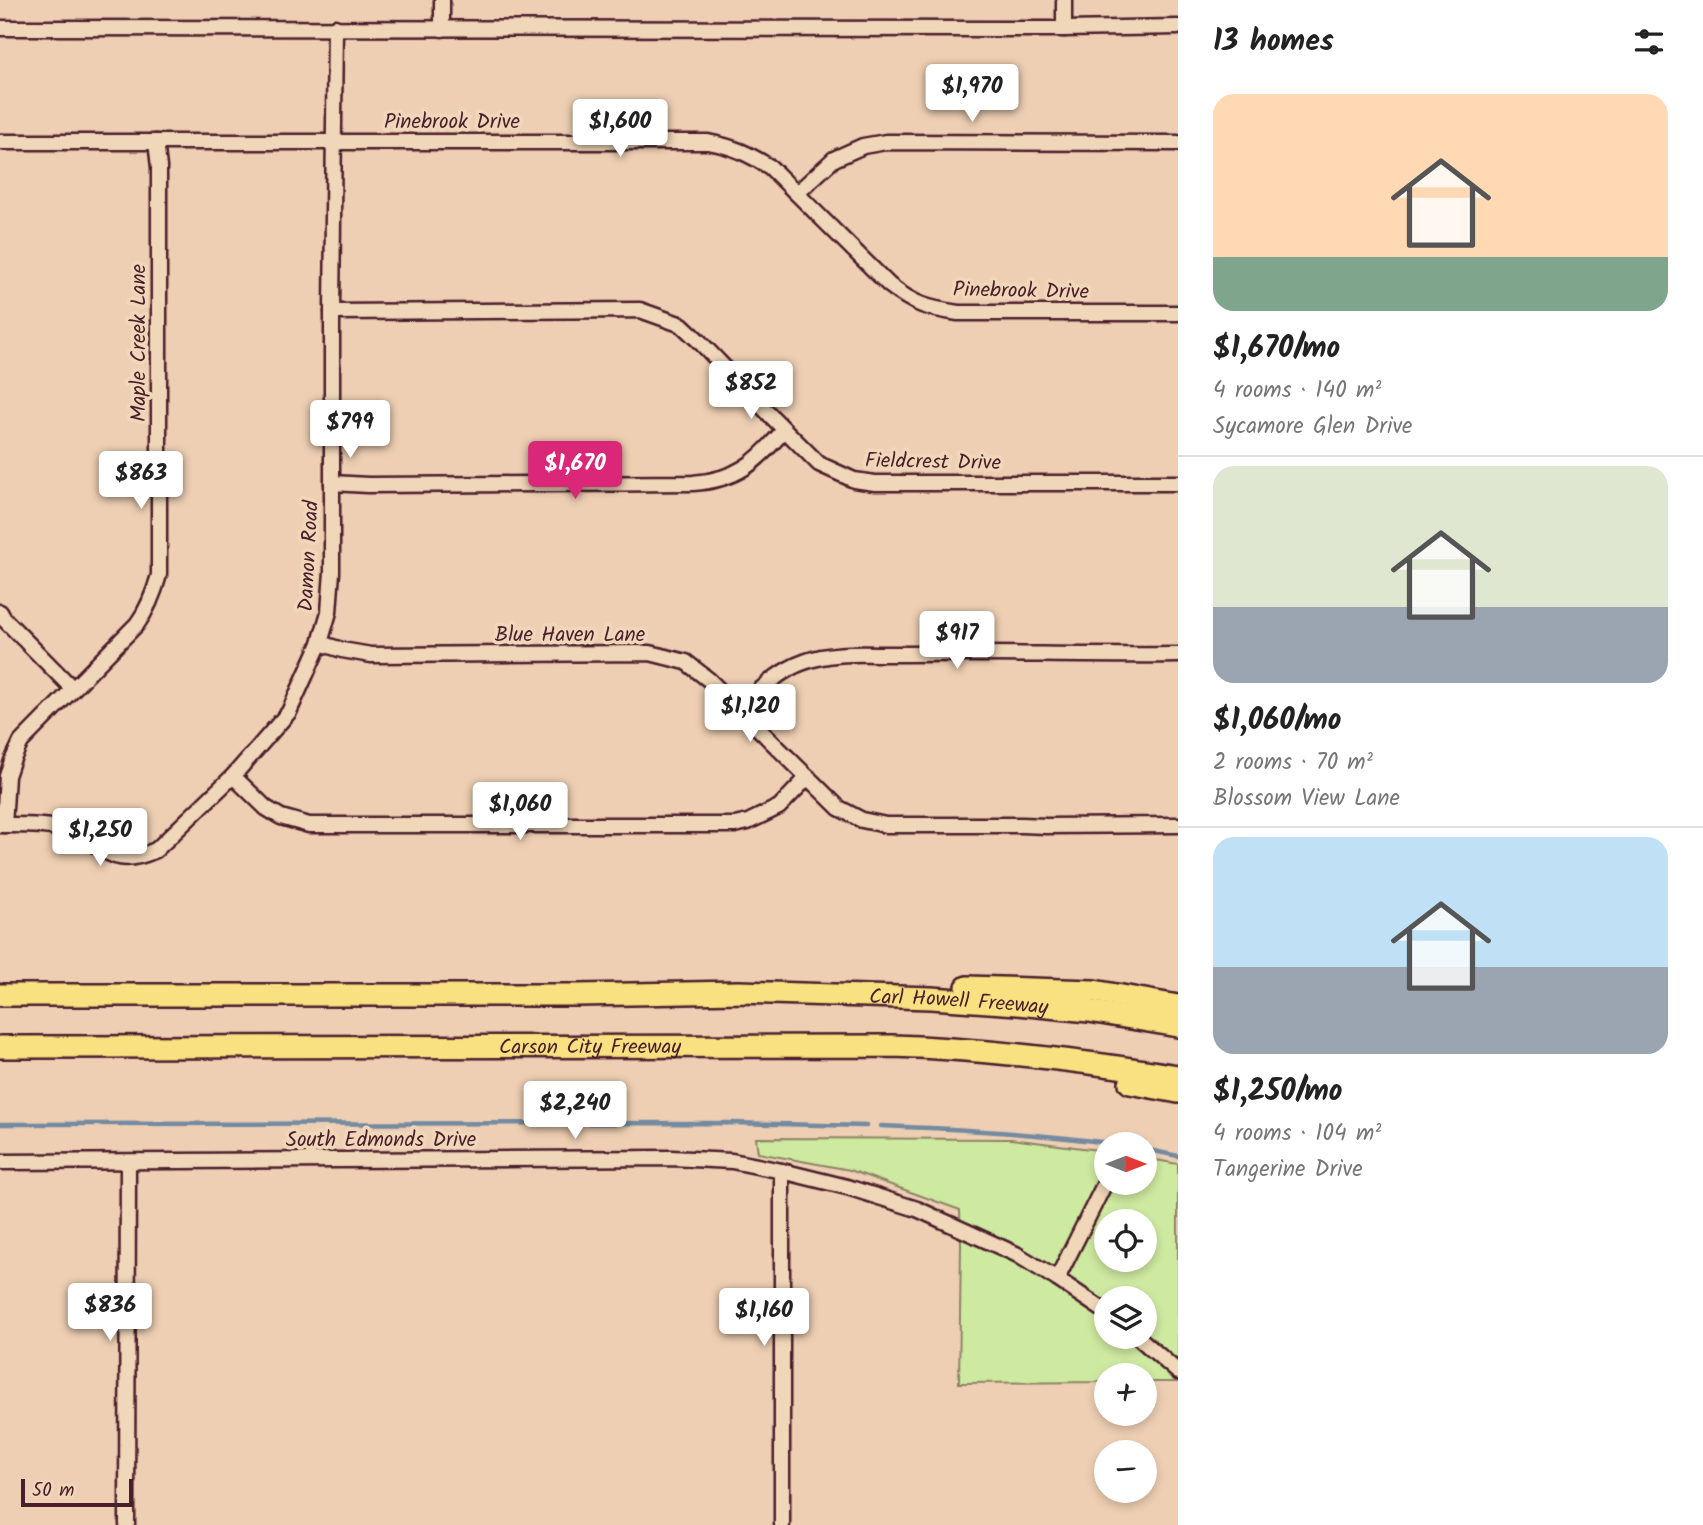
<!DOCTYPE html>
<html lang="en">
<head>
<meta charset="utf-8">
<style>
	:root { --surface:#fff; --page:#f2f2f2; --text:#222; --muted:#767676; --line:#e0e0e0; --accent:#db2777 }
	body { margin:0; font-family:Kalam,sans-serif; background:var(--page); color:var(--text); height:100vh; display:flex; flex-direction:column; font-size:26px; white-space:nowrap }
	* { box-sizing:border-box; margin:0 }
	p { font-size:23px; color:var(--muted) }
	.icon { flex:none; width:38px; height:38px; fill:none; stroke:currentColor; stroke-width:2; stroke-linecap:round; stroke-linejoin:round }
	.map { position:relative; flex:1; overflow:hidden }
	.sheet { display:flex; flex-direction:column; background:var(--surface); width:525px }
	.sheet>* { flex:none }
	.needle { width:46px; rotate:90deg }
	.controls { position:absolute; left:1094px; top:1132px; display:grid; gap:14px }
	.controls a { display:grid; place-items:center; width:63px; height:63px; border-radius:50%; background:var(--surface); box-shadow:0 4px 10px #0003; font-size:35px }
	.scale { position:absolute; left:21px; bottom:18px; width:112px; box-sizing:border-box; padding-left:7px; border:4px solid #4a1f2b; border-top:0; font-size:19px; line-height:24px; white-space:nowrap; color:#4a1f2b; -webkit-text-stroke:5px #f1d7b9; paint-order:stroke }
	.price { position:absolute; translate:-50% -60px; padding:0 16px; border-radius:7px; background:#fff; color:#222; font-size:23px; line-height:46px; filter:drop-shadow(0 2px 4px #0008) }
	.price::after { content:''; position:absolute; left:50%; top:42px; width:21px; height:16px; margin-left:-10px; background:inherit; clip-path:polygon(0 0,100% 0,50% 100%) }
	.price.on { background:var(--accent); color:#fff }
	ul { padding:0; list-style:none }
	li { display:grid; align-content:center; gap:14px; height:371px; padding:0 35px }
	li+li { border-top:2px solid var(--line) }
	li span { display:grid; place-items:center; height:217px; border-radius:21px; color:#555 }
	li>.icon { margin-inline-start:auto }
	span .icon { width:126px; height:126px; fill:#fffc; stroke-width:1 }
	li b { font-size:30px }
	h2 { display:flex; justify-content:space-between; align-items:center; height:84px; padding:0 35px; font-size:30px }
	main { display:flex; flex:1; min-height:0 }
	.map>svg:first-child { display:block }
</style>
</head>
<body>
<main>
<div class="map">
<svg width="1178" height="1525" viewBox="0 0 1178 1525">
	<rect width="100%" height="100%" fill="#eecfb3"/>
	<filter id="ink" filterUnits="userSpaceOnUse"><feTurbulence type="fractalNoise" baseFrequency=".0143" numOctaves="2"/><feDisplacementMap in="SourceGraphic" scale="14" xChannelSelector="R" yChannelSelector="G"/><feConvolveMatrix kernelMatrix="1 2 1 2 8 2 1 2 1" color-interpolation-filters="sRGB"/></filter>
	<g filter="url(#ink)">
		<path fill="#cee9a0" stroke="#8c8466" stroke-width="2" fill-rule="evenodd" d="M 756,1138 L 1011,1139 L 1106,1151 L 1106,1183 L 1144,1183 L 1145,1158 L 1178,1164 L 1178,1382 L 1145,1382 L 1144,1376 L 1106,1376 L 1106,1382 L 959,1383 L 961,1246 L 960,1210 L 850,1170 L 758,1153 ZM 1106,1222 L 1144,1222 L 1144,1260 L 1106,1260 ZM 1106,1298 L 1144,1298 L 1144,1337 L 1106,1337 Z"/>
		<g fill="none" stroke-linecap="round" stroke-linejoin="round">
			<g stroke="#738aa1" stroke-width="4.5">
				<path d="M 0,1124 L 731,1123 L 866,1126"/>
				<path d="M 881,1126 C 960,1129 1038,1133 1116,1144"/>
				<path d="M 1144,1149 L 1178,1156"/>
			</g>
			<defs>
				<g id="minor">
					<path d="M 1064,0 L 1064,29"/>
					<path d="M 0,28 L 1064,29 L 1178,27"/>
					<path d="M 442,29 L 442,0"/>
					<path d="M 0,142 L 708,142 C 734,147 747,153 770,167 L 889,285 C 915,305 926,308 958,313 L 1178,313"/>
					<path d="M 797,193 L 834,159 L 863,146 L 886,142 L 1178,143"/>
					<path d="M 332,312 L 640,310 L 682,325 L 700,342 L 772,417 L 819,464 L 854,480 L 875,483 L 1178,483"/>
					<path d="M 332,483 L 368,485 L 693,483 C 737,480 757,462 784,430"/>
					<path d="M 0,612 L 4,619 L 73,689"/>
					<path d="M 320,643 L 342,650 L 371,655 L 650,653 L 686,662 L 709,680 L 839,808 L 862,820 L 886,825 L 1022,825 L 1046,826 L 1178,825"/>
					<path d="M 740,709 C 759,691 778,671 804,662 C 836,650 871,655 905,654 C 996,653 1087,656 1178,655"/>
					<path d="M 233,776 L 266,808 L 281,817 L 309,825 L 735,825 L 748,822 L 779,807 L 808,777"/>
					<path d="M 0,825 C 22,825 50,824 71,832 C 108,847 111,870 156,850 L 233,776 L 289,712 L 320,643 L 329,612 L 332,572 L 332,312 L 335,27"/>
					<path d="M 4,825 L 7,776 L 12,761 L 21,742 L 137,624 C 148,609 154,593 159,575 L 159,167 L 156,142"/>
					<path d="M 0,1162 L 671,1158 L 732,1161 L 782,1171 L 847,1187 L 917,1209 L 1016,1254 L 1057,1279 L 1106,1312"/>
					<path d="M 1057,1279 L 1106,1181"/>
					<path d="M 1138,1337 L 1178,1372"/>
					<path d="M 127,1525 L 128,1162"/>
					<path d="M 782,1525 L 782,1171"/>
				</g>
				<g id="highway">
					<path d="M 967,987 L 1094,991 L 1178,1006"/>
					<path id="s1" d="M 0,995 L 578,995 L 739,992 L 931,998 L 1018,1004 L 1089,1011 L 1178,1026"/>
					<path id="s2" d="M 0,1047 L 893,1046 C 989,1049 1083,1061 1178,1076"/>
					<path d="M 1130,1083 L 1178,1092"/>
				</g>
			</defs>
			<use href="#minor" stroke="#4a1f2b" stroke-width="19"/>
			<use href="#highway" stroke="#4a1f2b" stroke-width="26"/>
			<use href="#minor" stroke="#f1d7b9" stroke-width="14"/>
			<use href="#highway" stroke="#f9e181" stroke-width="21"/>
		</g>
	</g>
	<g text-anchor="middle" stroke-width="7" stroke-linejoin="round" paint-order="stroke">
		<g font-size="21" fill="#4a1f2b" stroke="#f1d7b9">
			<text x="452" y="128">Pinebrook Drive</text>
			<text transform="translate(1021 290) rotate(1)" y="7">Pinebrook Drive</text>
			<text transform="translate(138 343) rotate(-90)" y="7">Maple Creek Lane</text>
			<text transform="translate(933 461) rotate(1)" y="7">Fieldcrest Drive</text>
			<text transform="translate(308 556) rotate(-87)" y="7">Damon Road</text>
			<text x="570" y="641">Blue Haven Lane</text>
			<text dy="7" stroke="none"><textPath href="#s1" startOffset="959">Carl Howell Freeway</textPath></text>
			<text dy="7" stroke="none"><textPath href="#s2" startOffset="590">Carson City Freeway</textPath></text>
			<text x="381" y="1146">South Edmonds Drive</text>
		</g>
	</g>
</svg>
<div class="controls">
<a><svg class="needle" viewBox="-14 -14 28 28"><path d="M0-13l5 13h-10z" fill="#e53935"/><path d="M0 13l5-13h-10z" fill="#767676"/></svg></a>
<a><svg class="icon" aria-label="locate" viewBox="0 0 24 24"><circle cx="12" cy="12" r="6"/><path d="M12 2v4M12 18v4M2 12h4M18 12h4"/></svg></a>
<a><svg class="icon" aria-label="layers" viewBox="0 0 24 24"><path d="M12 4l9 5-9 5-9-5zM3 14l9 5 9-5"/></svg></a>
<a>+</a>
<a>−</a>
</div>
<div class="scale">50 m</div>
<b class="price" style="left:972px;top:124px">$1,970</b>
<b class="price" style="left:620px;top:159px">$1,600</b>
<b class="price" style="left:751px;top:421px">$852</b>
<b class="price" style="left:350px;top:460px">$799</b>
<b class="price on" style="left:575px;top:501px">$1,670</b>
<b class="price" style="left:141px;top:511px">$863</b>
<b class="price" style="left:957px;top:671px">$917</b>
<b class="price" style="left:750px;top:744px">$1,120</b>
<b class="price" style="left:520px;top:842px">$1,060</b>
<b class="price" style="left:100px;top:868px">$1,250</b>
<b class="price" style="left:575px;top:1141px">$2,240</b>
<b class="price" style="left:110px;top:1343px">$836</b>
<b class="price" style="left:764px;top:1348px">$1,160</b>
</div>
<section class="sheet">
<h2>13 homes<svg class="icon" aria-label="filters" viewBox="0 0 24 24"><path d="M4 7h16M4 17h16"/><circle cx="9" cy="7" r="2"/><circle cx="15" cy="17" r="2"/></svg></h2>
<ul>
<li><span style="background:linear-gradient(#ffd9b3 75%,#7fa58c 0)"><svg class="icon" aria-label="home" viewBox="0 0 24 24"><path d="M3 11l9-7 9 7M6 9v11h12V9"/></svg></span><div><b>$1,670/mo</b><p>4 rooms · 140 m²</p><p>Sycamore Glen Drive</p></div></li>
<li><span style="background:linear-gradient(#dfe7d0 65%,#9aa5b1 0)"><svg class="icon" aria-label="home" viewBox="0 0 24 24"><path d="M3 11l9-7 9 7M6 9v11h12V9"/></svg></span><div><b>$1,060/mo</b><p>2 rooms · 70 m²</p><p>Blossom View Lane</p></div></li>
<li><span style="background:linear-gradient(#bfe0f5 60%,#9aa5b1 0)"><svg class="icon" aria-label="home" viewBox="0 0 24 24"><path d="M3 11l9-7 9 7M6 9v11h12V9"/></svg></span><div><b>$1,250/mo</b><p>4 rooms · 104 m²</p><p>Tangerine Drive</p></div></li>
</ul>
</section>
</main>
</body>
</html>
